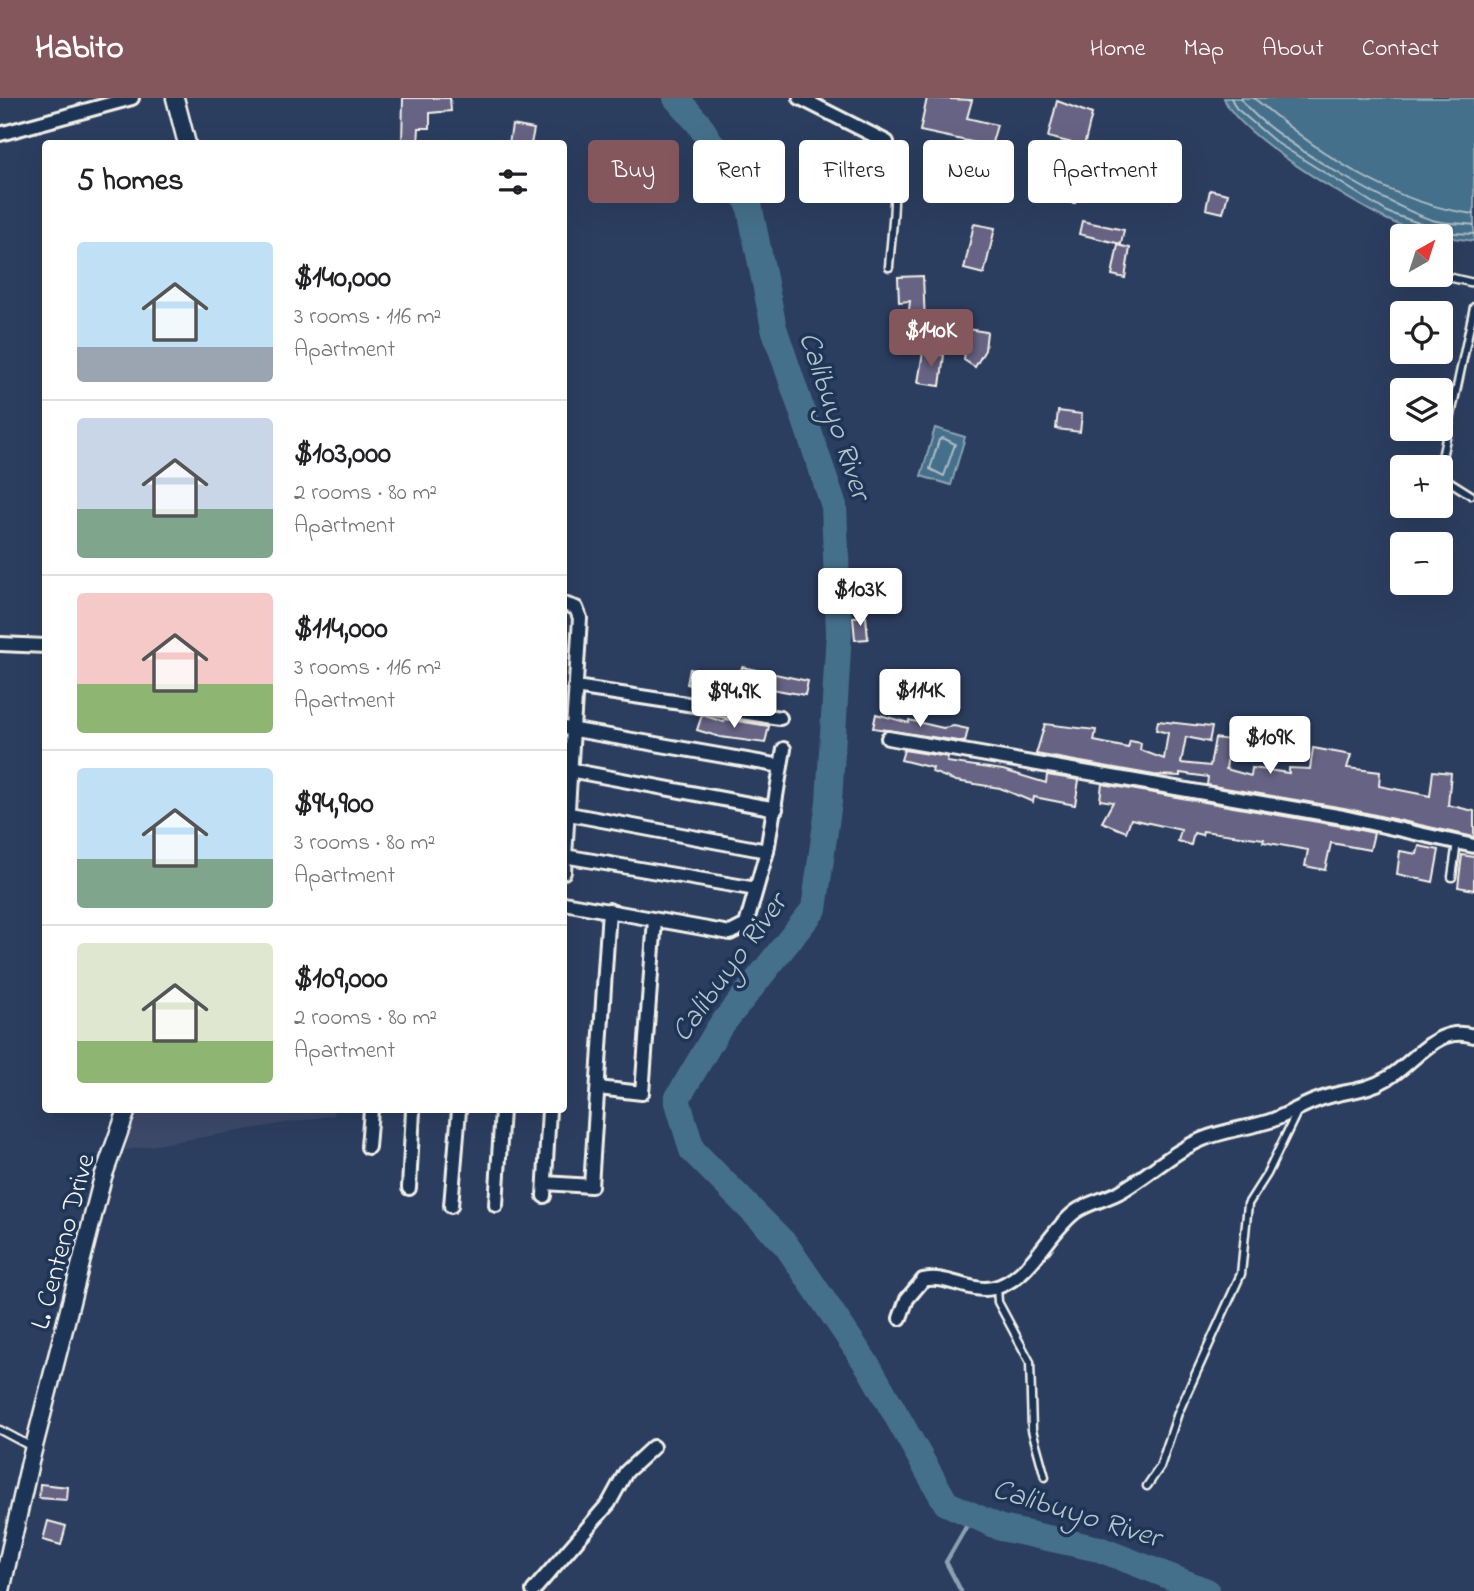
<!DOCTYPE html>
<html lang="en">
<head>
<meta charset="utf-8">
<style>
	:root { --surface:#fff; --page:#f2f2f2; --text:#202124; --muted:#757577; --line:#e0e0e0; --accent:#84575d }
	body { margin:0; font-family:"Indie Flower",sans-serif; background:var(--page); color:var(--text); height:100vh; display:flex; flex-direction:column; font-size:26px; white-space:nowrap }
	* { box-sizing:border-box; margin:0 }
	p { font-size:23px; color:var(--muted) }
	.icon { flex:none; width:38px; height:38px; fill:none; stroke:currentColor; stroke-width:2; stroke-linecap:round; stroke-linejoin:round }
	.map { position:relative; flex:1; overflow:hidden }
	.panel { position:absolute; left:42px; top:42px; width:525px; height:973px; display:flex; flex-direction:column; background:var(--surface); border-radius:7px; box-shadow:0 7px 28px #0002 }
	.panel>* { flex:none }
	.hud { position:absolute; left:588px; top:42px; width:665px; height:63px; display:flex; gap:14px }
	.needle { width:46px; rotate:39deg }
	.tools { position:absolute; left:1390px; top:126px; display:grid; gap:14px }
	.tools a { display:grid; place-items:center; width:63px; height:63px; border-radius:7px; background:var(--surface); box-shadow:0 7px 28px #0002; font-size:35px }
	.price { position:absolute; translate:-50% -60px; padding:0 16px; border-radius:7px; background:#fff; color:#222; font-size:23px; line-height:46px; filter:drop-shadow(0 2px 4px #0008) }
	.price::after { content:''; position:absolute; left:50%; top:42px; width:21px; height:16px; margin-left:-10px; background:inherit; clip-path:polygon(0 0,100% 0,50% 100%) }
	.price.active { background:var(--accent); color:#fff }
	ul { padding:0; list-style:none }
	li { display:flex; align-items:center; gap:21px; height:175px; padding:0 35px }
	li+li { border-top:2px solid var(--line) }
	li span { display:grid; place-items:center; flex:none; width:196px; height:140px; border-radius:7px; color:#555 }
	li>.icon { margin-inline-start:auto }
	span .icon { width:84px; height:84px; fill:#fffc; stroke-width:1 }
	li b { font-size:30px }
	h2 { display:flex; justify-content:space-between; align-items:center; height:84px; padding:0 35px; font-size:30px }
	.chip { padding:0 24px; border-radius:7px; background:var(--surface); box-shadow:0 7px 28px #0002; font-size:24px; line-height:63px }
	.chip.active { background:var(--accent); color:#fff }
	header { display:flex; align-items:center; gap:42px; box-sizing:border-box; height:98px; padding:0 35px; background:var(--accent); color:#fff }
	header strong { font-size:33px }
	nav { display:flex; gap:38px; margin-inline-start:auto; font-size:24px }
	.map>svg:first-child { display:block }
</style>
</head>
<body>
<header>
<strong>Habito</strong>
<nav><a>Home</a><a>Map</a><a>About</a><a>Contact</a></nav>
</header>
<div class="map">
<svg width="1474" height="1493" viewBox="0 0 1474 1493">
	<rect width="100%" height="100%" fill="#2c3e60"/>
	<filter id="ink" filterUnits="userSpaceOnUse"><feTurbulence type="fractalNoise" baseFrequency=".0143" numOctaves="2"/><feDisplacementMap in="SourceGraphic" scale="14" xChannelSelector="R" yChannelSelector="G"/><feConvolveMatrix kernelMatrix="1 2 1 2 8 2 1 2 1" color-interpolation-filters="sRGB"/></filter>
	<g filter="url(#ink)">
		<path fill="#3d496b" d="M 138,1012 L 334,1012 L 334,1017 L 125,1052 Z"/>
		<g fill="#446f8b" stroke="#8aa3b0" stroke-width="2">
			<path d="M 1224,0 L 1474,0 L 1474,143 C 1444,139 1414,135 1386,121 C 1351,104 1234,34 1224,0 Z"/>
			<path d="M 935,330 L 965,339 L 951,387 L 921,378 Z"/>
		</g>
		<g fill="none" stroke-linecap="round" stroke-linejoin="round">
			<g stroke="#aebdc3" stroke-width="2">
				<path d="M 1231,0 L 1236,10 L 1277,45 L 1389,115 L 1428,128 L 1434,134 L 1474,136"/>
				<path d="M 1241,0 C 1257,33 1399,114 1436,123 C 1447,126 1462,125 1474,127"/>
				<path d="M 1254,0 C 1317,54 1390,106 1474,116"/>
				<path d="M 943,340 L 955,346 L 944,378 L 930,371 L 939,342 Z"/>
			</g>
			<path stroke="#8aa3b0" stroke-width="4.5" d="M 961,1493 L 946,1464 L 973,1417"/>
			<path stroke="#446f8b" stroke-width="26" d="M 676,0 L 699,26 L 749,106 L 774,230 L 834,408 L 839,534 L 829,704 L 814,811 L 719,930 L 677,1001 L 692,1052 L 786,1147 L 870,1271 L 946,1405 L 1001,1430 L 1099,1451 L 1207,1493"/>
		</g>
		<g fill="#666484" stroke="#f4f1e8" stroke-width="2">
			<path d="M 403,0 L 450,0 L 451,13 L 430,15 L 430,30 L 419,30 L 418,46 L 402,46 Z"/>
			<path d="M 927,0 L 972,2 L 967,20 L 997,27 L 991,48 L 920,33 Z"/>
			<path d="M 1057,3 L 1092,16 L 1084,48 L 1048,39 Z"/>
			<path d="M 512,27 L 534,31 L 531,46 L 509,46 Z"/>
			<path d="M 1038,78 L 1078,83 L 1075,105 L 1036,99 Z"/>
			<path d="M 1210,92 L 1228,96 L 1223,115 L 1206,111 Z"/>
			<path d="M 1082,123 L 1124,132 L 1121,146 L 1079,136 Z"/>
			<path d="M 974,126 L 995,130 L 984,176 L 964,171 Z"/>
			<path d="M 1118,147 L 1130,150 L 1125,180 L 1112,177 Z"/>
			<path d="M 923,178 L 925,224 L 908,221 L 910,203 L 899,204 L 898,179 Z"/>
			<path d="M 967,231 L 987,234 L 985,252 L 975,269 L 964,262 Z"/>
			<path d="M 923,254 L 944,257 L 940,288 L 918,285 Z"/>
			<path d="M 1058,313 L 1082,316 L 1080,334 L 1056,331 Z"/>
			<path d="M 866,518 L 868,541 L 855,542 L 853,519 Z"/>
			<path d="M 742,569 L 808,583 L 805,597 L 760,589 L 758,608 L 687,586 L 690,571 L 739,582 Z"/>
			<path d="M 876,616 L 909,625 L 909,622 L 943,630 L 954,628 L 968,631 L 965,644 L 873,630 Z"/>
			<path d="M 702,617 L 724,624 L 725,621 L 769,628 L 765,645 L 720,639 L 697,632 Z"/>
			<path d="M 1158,623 L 1212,629 L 1209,644 L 1186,639 L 1181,665 L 1210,668 L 1215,640 L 1230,642 L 1226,671 L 1251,678 L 1252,670 L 1289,675 L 1289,670 L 1310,671 L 1313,650 L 1351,657 L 1347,670 L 1380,674 L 1379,688 L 1430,698 L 1433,673 L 1451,675 L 1448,707 L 1474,713 L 1474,739 L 1344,710 L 1207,687 L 1208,679 L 1180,675 L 1180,678 L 1154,677 L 1036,656 L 1045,626 L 1096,632 L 1094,643 L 1128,650 L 1130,643 L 1141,645 L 1140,652 L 1164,661 L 1168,635 L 1156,632 Z"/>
			<path d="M 904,652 L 948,659 L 947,664 L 1003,672 L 1046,685 L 1047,677 L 1079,682 L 1075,707 L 1034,699 L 1033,704 L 1000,690 L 956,683 L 932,674 L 933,670 L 901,662 Z"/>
			<path d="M 1102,686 L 1341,728 L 1374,735 L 1370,752 L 1331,745 L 1325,772 L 1305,768 L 1308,752 L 1263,744 L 1264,741 L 1203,733 L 1202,737 L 1194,735 L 1191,747 L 1178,743 L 1181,732 L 1131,721 L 1126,734 L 1102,724 L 1113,704 L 1100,702 Z"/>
			<path d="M 1419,748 L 1439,752 L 1433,784 L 1397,776 L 1400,753 L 1417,756 Z"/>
			<path d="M 1462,757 L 1474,759 L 1474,792 L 1458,789 Z"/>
			<path d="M 40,1386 L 68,1389 L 67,1402 L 39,1400 Z"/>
			<path d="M 48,1423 L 66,1428 L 61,1447 L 43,1442 Z"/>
		</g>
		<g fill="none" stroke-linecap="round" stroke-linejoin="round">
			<defs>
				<g id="service">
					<path d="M 887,44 C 900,85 892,127 889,169"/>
					<path d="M 1439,177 L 1474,185"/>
					<path d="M 1440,369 L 1474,209"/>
					<path d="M 1440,373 L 1444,380 L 1471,397"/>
					<path d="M 1452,779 L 1457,744"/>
					<path d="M 997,1190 L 998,1204 L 1030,1264 L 1032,1332 L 1045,1379"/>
					<path d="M 0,1332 L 32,1349"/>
					<path d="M 1147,1388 L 1160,1369 L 1178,1315 L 1241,1176 L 1248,1106 L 1267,1076 L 1298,1012"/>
				</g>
				<g id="minor">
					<path d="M 800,0 L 887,44"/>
					<path d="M 0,36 L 132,0"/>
					<path d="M 564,506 L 576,510 L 580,520 L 564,774"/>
					<path d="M 0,546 L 46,548"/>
					<path d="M 575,589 L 780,620"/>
					<path d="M 564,630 L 781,668 L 767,753 L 746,827 L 730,835 L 564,805"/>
					<path d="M 888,640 L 1343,719 L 1474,748"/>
					<path d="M 781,668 L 784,651"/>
					<path d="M 564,671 L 776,711"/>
					<path d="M 564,715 L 767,753"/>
					<path d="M 564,758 L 756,791"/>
					<path d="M 598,990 L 642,995 L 655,822"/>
					<path d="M 368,1049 L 371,1012"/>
					<path d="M 545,1085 L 591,1088 L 609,812"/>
					<path d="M 409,1090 L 413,1012"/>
					<path d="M 544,1098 L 549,1012"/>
					<path d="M 496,1107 L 502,1012"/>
					<path d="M 451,1108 L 459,1012"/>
					<path d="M 900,1220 L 907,1201 L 923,1182 C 948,1175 973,1199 1000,1188 C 1033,1175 1048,1135 1075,1114 C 1088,1104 1109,1101 1123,1092 C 1150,1076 1174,1053 1203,1041 C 1225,1032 1248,1030 1270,1023 C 1288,1017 1305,1005 1323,1000 C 1347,992 1365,994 1388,980 C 1417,963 1436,926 1474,938"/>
					<path d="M 533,1493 L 609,1405 L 626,1374 L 653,1349"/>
				</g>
				<g id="tertiary">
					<path d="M 175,0 L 187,46"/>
					<path d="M 1,1493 L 30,1364 L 103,1079 L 127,1012"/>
				</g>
			</defs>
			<use href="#service" stroke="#f4f1e8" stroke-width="11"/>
			<use href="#minor" stroke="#f4f1e8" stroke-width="18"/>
			<use href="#tertiary" stroke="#f4f1e8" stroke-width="21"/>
			<use href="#service" stroke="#1d3557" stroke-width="6"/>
			<use href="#minor" stroke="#1d3557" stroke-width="12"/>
			<use href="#tertiary" stroke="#1d3557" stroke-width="16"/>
		</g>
	</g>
	<g text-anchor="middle" stroke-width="7" stroke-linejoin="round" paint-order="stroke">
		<g font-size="28" fill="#f4f1e8" stroke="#1d3557">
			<text transform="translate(61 1143) rotate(-75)" y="10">L. Centeno Drive</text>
		</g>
		<g font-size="30" font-style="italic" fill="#b6c4c7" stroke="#1d3557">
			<text transform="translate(836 317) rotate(72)" y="10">Calibuyo River</text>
			<text transform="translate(728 869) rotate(-54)" y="10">Calibuyo River</text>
			<text transform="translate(1077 1414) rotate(17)" y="10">Calibuyo River</text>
		</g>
	</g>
</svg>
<div class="tools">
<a><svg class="needle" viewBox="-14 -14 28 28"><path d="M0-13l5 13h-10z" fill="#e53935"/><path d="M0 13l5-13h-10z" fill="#757577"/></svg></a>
<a><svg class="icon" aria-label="locate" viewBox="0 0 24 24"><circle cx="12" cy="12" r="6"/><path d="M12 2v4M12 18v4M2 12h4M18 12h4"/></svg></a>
<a><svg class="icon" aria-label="layers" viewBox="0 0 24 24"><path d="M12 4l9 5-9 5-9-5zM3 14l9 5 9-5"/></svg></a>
<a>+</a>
<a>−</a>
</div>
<b class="price active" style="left:931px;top:271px">$140K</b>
<b class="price" style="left:860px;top:530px">$103K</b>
<b class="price" style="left:920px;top:631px">$114K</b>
<b class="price" style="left:734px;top:632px">$94.9K</b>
<b class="price" style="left:1270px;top:678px">$109K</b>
<div class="hud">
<a class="chip active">Buy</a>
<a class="chip">Rent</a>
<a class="chip">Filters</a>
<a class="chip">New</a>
<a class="chip">Apartment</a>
</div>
<section class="panel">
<h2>5 homes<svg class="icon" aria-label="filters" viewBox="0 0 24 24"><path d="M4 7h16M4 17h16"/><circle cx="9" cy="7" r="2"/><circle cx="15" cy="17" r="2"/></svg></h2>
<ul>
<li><span style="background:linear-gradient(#bfe0f5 75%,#9aa5b1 0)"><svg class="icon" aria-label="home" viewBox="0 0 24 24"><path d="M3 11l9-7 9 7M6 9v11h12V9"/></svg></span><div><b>$140,000</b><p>3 rooms · 116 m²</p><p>Apartment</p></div></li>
<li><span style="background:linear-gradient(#c9d6e8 65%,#7fa58c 0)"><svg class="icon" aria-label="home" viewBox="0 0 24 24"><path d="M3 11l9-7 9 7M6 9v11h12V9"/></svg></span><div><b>$103,000</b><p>2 rooms · 80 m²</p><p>Apartment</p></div></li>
<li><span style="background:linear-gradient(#f6c9c9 65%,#8fb573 0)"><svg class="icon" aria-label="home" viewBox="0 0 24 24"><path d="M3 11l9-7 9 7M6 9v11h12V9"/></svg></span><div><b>$114,000</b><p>3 rooms · 116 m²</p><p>Apartment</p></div></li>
<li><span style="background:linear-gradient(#bfe0f5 65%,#7fa58c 0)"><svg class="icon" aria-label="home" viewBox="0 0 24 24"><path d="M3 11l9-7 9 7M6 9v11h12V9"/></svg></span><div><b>$94,900</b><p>3 rooms · 80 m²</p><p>Apartment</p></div></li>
<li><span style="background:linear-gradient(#dfe7d0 70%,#8fb573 0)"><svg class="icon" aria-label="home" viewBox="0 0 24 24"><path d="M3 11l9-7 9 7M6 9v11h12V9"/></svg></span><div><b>$109,000</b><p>2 rooms · 80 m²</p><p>Apartment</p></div></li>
</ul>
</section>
</div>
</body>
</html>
